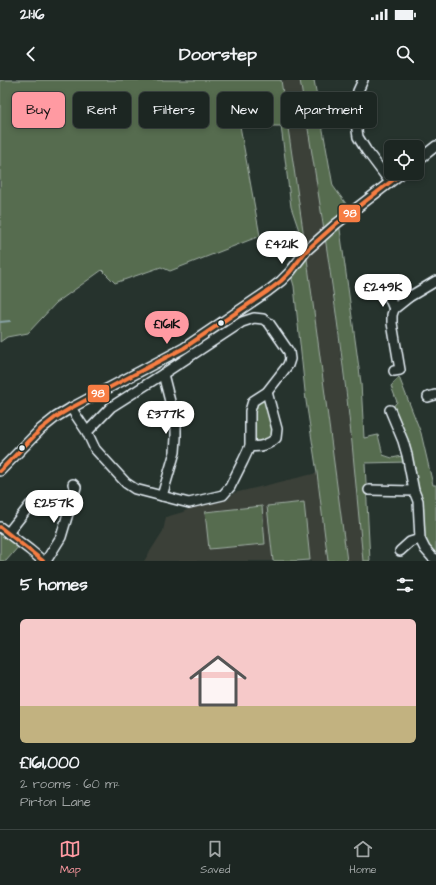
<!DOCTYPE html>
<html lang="en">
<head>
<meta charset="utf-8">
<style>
	:root { --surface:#1c2622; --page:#252e2a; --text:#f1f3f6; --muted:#a0a5a5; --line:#3a4340; --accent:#ff9aa2 }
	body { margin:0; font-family:"Architects Daughter",sans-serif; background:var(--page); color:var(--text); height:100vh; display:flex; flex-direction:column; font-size:15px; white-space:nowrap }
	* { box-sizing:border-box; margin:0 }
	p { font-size:13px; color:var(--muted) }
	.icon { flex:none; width:22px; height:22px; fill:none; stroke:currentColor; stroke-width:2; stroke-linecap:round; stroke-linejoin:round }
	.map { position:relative; height:481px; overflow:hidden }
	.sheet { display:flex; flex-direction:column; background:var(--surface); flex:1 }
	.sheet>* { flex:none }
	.hud { position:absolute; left:12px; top:12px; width:412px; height:36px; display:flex; gap:8px }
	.controls { position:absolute; left:384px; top:60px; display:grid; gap:8px }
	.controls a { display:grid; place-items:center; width:40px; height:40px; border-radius:6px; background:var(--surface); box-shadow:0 2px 6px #0003,0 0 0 1px var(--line); font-size:20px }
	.price { position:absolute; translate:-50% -34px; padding:0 9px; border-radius:14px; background:#fff; color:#222; font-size:13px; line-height:26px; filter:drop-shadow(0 1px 2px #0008) }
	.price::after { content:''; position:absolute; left:50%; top:24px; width:12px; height:9px; margin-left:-6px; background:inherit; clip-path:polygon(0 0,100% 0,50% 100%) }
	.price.active { background:var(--accent); color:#111 }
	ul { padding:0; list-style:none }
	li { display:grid; align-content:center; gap:8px; height:212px; padding:0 20px }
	li span { display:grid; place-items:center; height:124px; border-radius:6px; color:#555 }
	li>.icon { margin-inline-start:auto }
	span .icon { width:72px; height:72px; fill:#fffc; stroke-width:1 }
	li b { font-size:17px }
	h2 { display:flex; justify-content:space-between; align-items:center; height:48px; padding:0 20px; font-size:17px }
	.pill { padding:0 14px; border-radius:6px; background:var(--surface); box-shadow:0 2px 6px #0003,0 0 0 1px var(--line); font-size:14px; line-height:36px }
	.pill.active { background:var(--accent); color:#111 }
	.status { display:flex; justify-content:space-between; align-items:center; height:28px; padding:0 20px; background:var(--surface); direction:ltr }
	.status svg { height:11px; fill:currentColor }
	header { display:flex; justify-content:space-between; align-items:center; height:52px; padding:0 20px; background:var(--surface); font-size:18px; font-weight:800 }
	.tab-bar { display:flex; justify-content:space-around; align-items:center; height:56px; border-top:1px solid var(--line); background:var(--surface); font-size:11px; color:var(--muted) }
	.tab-bar a { display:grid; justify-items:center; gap:2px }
	.tab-bar .active { color:var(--accent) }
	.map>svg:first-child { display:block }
</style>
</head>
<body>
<div class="status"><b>21:16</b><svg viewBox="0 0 49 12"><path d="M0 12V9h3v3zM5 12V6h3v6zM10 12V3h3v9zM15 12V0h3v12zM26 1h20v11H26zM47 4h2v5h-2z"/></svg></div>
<header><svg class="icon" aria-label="back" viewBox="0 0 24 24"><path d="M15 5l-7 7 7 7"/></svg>Doorstep<svg class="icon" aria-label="search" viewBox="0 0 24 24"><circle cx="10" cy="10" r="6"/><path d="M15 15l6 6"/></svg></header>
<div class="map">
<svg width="436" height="481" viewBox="0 0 436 481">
	<rect width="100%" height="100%" fill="#26332d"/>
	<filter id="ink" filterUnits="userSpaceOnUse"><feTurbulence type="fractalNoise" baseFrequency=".025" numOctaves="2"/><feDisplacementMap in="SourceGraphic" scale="8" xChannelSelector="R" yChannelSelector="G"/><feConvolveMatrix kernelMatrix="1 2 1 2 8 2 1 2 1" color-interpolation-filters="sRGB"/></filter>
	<g filter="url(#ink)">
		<g fill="#3a4038">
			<path d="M 281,0 L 300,0 L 316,94 L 336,239 L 352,364 L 363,481 L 347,481 L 306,171 Z"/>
			<path d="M 317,393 L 328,481 L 144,481 L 163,451 L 166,437 L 183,432 L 192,427 L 227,420 L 234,413 Z"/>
		</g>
		<g fill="#576c50" stroke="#a0aea4">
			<path d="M 0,0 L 281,0 L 306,171 L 347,481 L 328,481 L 317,393 L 306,321 L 294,206 L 290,192 L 306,171 L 291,127 L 281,46 L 240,46 L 260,156 L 170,191 L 161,187 L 115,203 L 102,190 L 56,223 L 28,253 L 7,257 L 0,262 Z"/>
			<path d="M 300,0 L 314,0 L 333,106 L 352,132 L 339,142 L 361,303 L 364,358 L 378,355 L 383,375 L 392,378 L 407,375 L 390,330 L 397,322 L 391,306 L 399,297 L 421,353 L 433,405 L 436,405 L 436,479 L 425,469 L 408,382 L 365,383 L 370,481 L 363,481 C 359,442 356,402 352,363 C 339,242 320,121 300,0 Z"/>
			<path d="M 267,312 L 276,358 L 250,366 L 253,321 Z"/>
			<path d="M 304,422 L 310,480 L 296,481 L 273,481 L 267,426 Z"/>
			<path d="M 262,426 L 265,464 L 209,469 L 205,432 Z"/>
			<path d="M 0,449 L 19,466 L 6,481 L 0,481 Z"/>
		</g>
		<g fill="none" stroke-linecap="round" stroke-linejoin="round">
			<path stroke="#87a1a4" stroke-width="2" d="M 0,242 L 10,241"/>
			<defs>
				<g id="minor">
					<path d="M 363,0 L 358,11 L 354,30 L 358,57 L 366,70 L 390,102"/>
					<path d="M 417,81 L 436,66"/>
					<path d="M 394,229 L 389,217 L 390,210 C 399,203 404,209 409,217"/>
					<path d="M 394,291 L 400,290 L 392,243 L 392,235 L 394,229 L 409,217 L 436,201"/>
					<path d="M 428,317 L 435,315"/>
					<path d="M 71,328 L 87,352 L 95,369 L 126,403 L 135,409 L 189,423 L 223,415 L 230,407 L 243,381 L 250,366 L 250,331 L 253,321 L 267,312 L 288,285 L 290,279 L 289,272 L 269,243 L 263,239 L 254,238 L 242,242 L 163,294 L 111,327 L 87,352"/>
					<path d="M 390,330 L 403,361 L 407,375 L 414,411 L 418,421 L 420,459 L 425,469 L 432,477 L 436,479"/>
					<path d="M 250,366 C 259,368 270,364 276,358 L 277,349 L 267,312"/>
					<path d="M 0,391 L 41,349 L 56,337 L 71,328 L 184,268 L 268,211 L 281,201 L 290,192 L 306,171 L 336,144 L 402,93"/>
					<path d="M 369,410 L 414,411"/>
					<path d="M 162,416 L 175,372 L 176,358 L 176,345 L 163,294"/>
					<path d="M 0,447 L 30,470 L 43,481"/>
					<path d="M 8,453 L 30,425"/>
					<path d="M 400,471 L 410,462 L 420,459"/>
					<path d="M 46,481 L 61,457 L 76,407 L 73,404"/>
				</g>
			</defs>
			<use href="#minor" stroke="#e8f1f8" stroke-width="12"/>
			<use href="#minor" stroke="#26332d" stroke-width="9"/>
			<defs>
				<g id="bus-1">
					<path d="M 0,391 L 41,349 L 56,337 L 71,328 L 184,268 L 268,211 L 281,201 L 290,192 L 306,171 L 336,144 L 402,93"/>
					<path d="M 0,447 L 43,481"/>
				</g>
			</defs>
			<use href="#bus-1" stroke="#26332d" stroke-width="7"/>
			<use href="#bus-1" stroke="#f77d43" stroke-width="4"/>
		</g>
	</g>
	<g fill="#e8f1f8" stroke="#26332d" stroke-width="1.5">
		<circle cx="221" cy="243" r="3.5"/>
		<circle cx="22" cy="368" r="3.5"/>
	</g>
	<g stroke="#26332d" stroke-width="1.5">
		<rect x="338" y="124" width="23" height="19" rx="4" fill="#f77d43"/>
		<rect x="87" y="304" width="23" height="19" rx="4" fill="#f77d43"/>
	</g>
	<g font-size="11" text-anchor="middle" font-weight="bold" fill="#fff">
		<text x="350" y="137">98</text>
		<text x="98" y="317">98</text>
	</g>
</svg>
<div class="controls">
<a><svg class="icon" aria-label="locate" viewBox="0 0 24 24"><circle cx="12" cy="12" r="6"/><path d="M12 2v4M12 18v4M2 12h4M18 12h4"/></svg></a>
</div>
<b class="price" style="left:282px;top:185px">£421K</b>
<b class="price" style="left:383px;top:228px">£249K</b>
<b class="price active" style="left:167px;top:265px">£161K</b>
<b class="price" style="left:166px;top:355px">£377K</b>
<b class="price" style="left:54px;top:444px">£257K</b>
<div class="hud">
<a class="pill active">Buy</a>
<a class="pill">Rent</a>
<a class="pill">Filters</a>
<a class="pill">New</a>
<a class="pill">Apartment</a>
</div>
</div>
<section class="sheet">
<h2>5 homes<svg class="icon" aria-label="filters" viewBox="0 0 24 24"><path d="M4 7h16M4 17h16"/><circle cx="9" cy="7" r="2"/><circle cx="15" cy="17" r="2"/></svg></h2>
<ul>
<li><span style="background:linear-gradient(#f6c9c9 70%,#c2b280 0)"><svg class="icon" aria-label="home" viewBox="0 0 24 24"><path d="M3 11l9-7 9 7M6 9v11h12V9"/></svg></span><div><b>£161,000</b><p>2 rooms · 60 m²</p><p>Pirton Lane</p></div></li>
</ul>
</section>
<nav class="tab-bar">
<a class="active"><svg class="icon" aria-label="map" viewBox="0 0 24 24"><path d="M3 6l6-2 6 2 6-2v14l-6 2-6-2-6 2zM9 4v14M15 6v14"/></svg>Map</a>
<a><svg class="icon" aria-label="saved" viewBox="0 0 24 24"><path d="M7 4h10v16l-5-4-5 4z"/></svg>Saved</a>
<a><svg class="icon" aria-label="home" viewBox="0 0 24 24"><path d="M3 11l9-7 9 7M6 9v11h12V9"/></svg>Home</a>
</nav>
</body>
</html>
